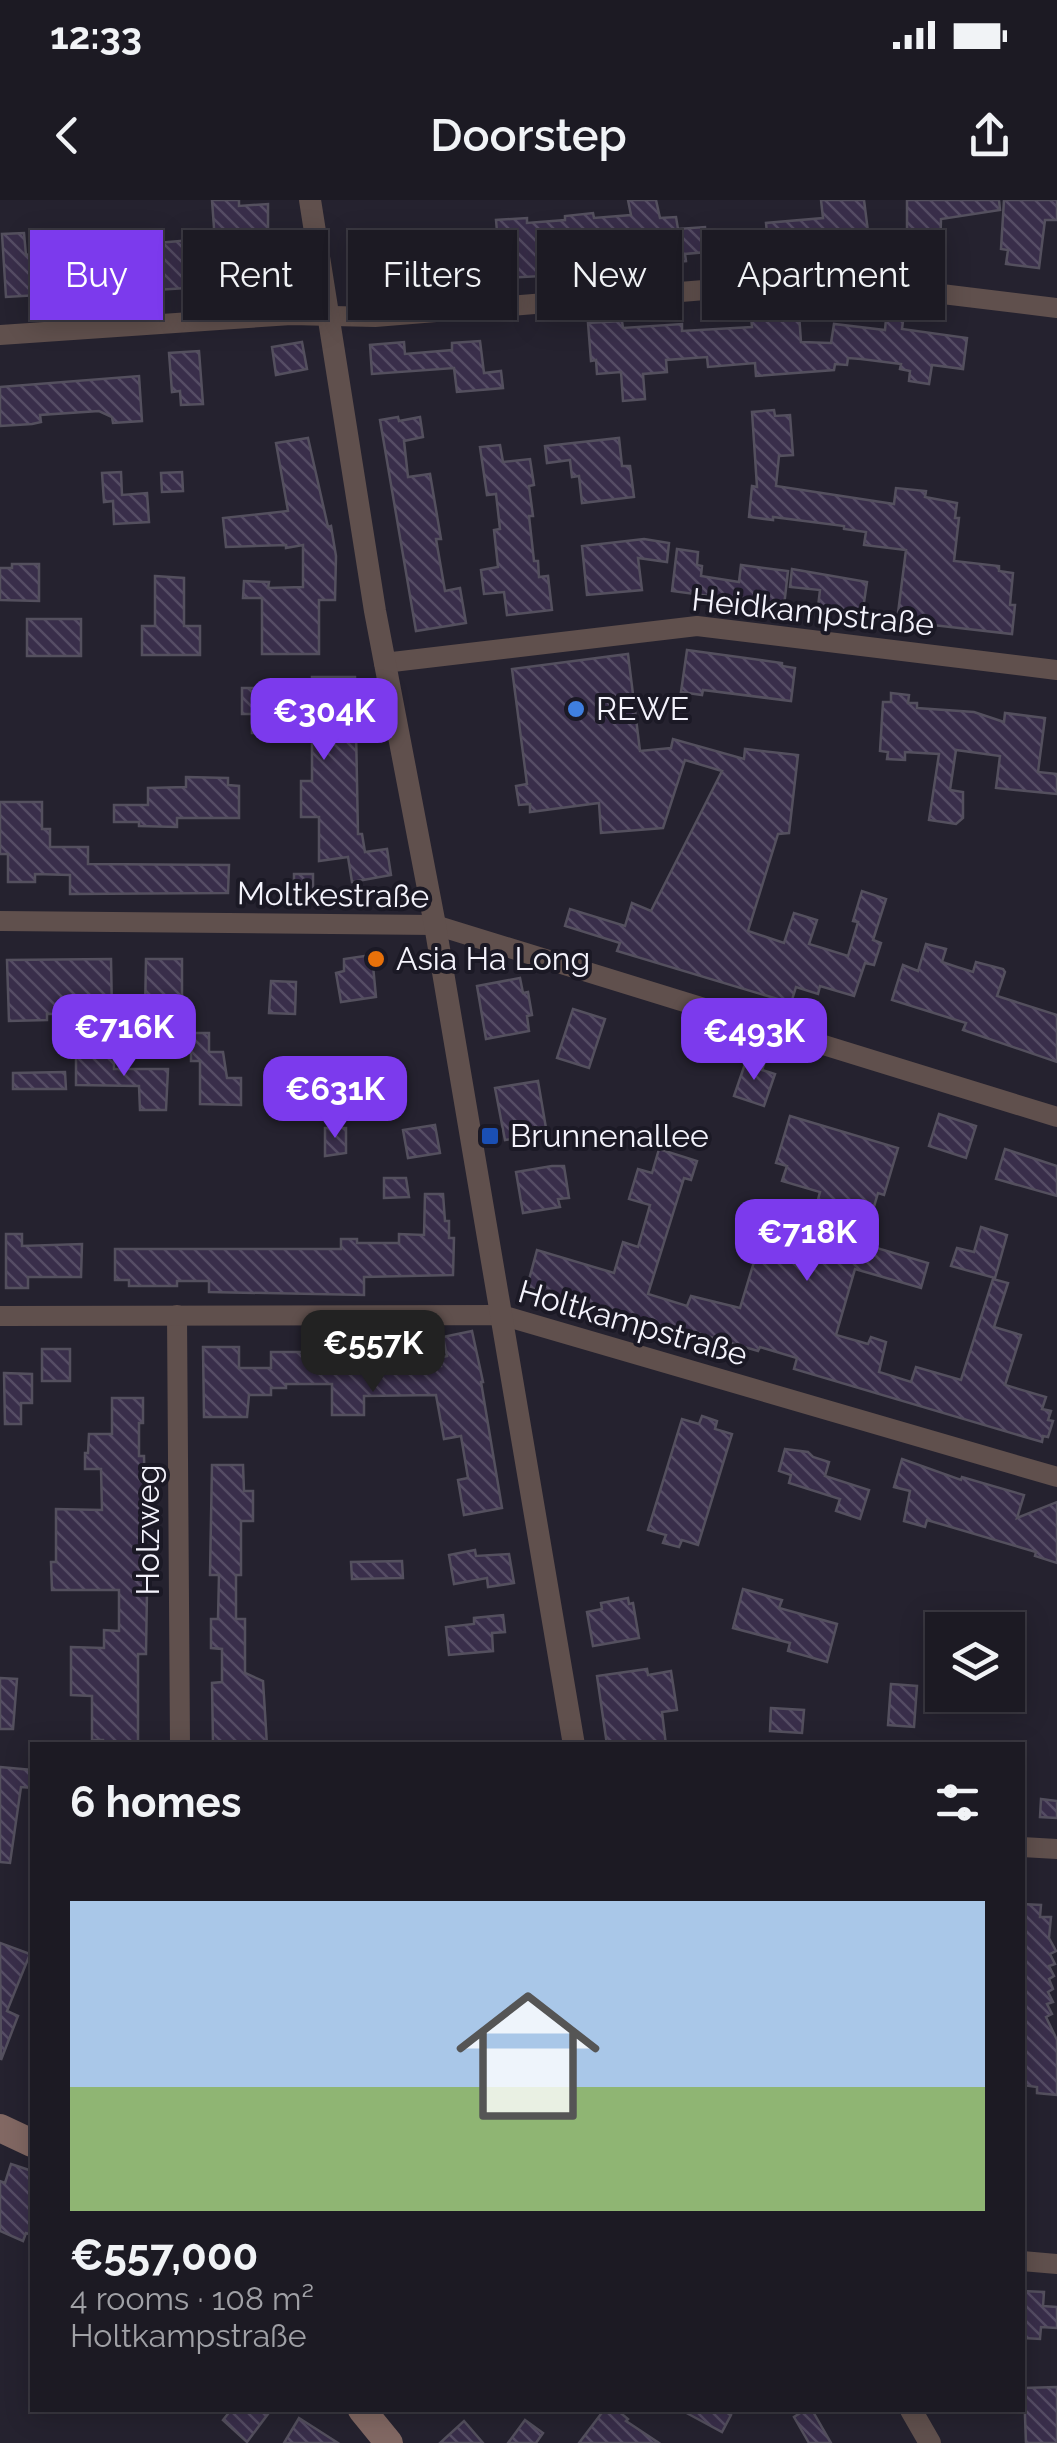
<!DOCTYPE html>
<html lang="en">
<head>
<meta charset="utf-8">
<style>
	:root { --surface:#1c1a23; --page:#292730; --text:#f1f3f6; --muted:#a0a1a6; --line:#3a3841; --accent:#7c3aed }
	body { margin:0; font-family:Raleway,sans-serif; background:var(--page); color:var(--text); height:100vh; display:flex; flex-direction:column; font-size:38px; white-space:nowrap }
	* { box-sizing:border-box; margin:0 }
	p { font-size:32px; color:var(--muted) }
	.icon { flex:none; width:55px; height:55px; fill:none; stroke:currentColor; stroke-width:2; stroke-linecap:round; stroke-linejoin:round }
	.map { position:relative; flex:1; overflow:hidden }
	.drawer { position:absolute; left:30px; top:1542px; width:995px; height:670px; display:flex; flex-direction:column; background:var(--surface); border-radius:0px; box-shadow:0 5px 25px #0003,0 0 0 2px var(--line) }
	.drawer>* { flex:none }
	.banner { position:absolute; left:30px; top:30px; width:998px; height:90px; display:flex; gap:20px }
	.fabs { position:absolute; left:925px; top:1412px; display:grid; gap:20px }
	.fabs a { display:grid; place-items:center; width:100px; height:100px; border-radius:0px; background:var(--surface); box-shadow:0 5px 25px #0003,0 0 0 2px var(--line); font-size:50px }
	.price { position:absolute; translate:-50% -85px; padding:0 22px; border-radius:20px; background:var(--accent); color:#fff; font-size:32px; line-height:65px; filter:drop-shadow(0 2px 5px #0008) }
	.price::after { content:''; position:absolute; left:50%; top:60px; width:30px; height:22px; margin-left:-15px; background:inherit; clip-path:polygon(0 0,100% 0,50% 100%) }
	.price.active { background:#222; color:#fff }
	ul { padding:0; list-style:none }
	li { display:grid; align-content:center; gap:20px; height:530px; padding:0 40px }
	li span { display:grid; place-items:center; height:310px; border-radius:0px; color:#555 }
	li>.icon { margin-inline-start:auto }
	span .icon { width:180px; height:180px; fill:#fffc; stroke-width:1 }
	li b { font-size:42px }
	h2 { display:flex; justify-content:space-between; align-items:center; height:120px; padding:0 40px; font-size:42px }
	.chip { padding:0 35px; border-radius:0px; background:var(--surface); box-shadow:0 5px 25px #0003,0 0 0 2px var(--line); font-size:35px; line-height:90px }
	.chip.active { background:var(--accent); color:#fff }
	.status { display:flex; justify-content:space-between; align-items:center; height:70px; padding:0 50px; background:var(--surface); direction:ltr }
	.status svg { height:28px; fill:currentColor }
	header { display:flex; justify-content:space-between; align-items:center; height:130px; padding:0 40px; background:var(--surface); font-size:45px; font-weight:600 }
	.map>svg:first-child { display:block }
</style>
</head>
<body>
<div class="status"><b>12:33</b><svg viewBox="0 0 49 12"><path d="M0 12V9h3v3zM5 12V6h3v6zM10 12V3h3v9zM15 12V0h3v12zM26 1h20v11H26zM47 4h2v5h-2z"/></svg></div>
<header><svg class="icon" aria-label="back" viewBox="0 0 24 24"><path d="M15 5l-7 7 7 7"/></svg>Doorstep<svg class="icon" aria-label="share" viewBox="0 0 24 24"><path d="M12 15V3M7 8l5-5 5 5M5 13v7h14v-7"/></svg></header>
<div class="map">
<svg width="1057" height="2243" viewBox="0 0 1057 2243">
	<defs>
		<pattern id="building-back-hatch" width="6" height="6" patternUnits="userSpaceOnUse" patternTransform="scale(2.5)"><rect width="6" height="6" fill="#392e4a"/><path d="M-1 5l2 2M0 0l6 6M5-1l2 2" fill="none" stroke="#564d65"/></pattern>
	</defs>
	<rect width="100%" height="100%" fill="#25222f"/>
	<g fill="url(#building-back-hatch)" stroke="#54505e" stroke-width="2.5">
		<path d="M 212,0 L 239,0 L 239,6 L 268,4 L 268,55 L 283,53 L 286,80 L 281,80 L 282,88 L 252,90 L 248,39 L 215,42 Z"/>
		<path d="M 628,0 L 656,0 L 660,18 L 676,17 L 678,29 L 705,27 L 707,52 L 685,54 L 686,61 L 619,67 L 619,76 L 542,82 L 542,76 L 429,82 L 426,38 L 444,36 L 445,48 L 498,43 L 496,20 L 527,18 L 527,23 L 565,20 L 565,16 L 593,13 L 594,18 L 631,15 Z"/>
		<path d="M 821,0 L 864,0 L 870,47 L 769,54 L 766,23 L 823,18 Z"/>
		<path d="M 907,0 L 999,0 L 1000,10 L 941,19 L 940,54 L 907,54 Z"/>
		<path d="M 1004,0 L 1057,0 L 1057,20 L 1045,20 L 1039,68 L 1006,64 L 1008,50 L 1001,49 Z"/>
		<path d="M 405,32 L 406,37 L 417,35 L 420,52 L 391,57 L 394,86 L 354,89 L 351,54 L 364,53 L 363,48 L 388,47 L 387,33 Z"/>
		<path d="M 24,33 L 26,55 L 31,54 L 32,63 L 91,61 L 89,40 L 111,38 L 112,49 L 120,49 L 121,62 L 127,62 L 114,88 L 108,79 L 68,81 L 68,87 L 55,89 L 56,94 L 6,97 L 2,34 Z"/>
		<path d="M 215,38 L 218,86 L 156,90 L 155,87 L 146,87 L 144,60 L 153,59 L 157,43 Z"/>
		<path d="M 799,114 L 801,142 L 831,143 L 834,124 L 885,130 L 886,119 L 903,121 L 902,129 L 967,138 L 963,169 L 932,165 L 929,184 L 909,181 L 910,171 L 900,169 L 901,164 L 861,159 L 848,158 L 847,165 L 835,164 L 834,170 L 756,176 L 755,163 L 708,167 L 707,157 L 666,160 L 667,172 L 643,174 L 645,199 L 623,201 L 621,172 L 597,174 L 596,160 L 591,161 L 588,123 L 622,121 L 623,128 L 682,124 L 682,131 L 752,127 L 751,117 Z"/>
		<path d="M 480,141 L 484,173 L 501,171 L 503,188 L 457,192 L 454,168 L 372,174 L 370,145 L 404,142 L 405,154 L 452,150 L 452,143 Z"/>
		<path d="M 302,142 L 307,169 L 276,175 L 272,147 Z"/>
		<path d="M 199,151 L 203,204 L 181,205 L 180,191 L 172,192 L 169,153 Z"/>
		<path d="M 139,176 L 142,221 L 113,223 L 112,217 L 99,211 L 40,215 L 41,222 L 32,224 L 0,226 L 0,187 Z"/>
		<path d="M 774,210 L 775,216 L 790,215 L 793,255 L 779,256 L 776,286 L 894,304 L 896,288 L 926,291 L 925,297 L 957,303 L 955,318 L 959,318 L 954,361 L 999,366 L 999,371 L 1013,373 L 1010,405 L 1015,405 L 1012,434 L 897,421 L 906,350 L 864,345 L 866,332 L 844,329 L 844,326 L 773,317 L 773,320 L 749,317 L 752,286 L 757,287 L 752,212 Z"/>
		<path d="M 398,217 L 399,221 L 420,217 L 423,237 L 404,241 L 408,277 L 430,274 L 441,339 L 436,339 L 445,391 L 460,388 L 466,423 L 416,431 L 380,220 Z"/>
		<path d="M 308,238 L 328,327 L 331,326 L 336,356 L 335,400 L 319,400 L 319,454 L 262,454 L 262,398 L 243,398 L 244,381 L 269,382 L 268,388 L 303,387 L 303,345 L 286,348 L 286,345 L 226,347 L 223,318 L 288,311 L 276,243 Z"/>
		<path d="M 619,238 L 622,266 L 630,266 L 634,297 L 582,303 L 579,276 L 572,277 L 570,260 L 547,263 L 545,246 Z"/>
		<path d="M 500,245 L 503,262 L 530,259 L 534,285 L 529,286 L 533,316 L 529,316 L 534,361 L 538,361 L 539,377 L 548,376 L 552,410 L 507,415 L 504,392 L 484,394 L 481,370 L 498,367 L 494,330 L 500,329 L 496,294 L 487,295 L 480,247 Z"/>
		<path d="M 121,272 L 122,295 L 147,293 L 149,322 L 114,324 L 113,301 L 104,302 L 102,273 Z"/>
		<path d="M 182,272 L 183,291 L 162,292 L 161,273 Z"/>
		<path d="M 644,339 L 669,343 L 667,362 L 638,358 L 642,390 L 587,395 L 582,346 Z"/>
		<path d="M 677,349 L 698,352 L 697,365 L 702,366 L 701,376 L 739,382 L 741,365 L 788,371 L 784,406 L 672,391 Z"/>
		<path d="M 12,364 L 39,364 L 39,401 L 0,400 L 0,368 L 12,368 Z"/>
		<path d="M 792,369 L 867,382 L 862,416 L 818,407 L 820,390 L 790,387 Z"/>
		<path d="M 155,376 L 184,378 L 184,426 L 200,426 L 200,455 L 142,455 L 142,426 L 155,426 Z"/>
		<rect x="27" y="419" width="54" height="37"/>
		<path d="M 687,450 L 782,463 L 782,466 L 795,468 L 791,501 L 703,490 L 702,495 L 681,492 Z"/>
		<path d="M 628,454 L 640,551 L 671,548 L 673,539 L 744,559 L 745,549 L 798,555 L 789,633 L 778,634 L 748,731 L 784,743 L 794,713 L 817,720 L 809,744 L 848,756 L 858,722 L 853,721 L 862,691 L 886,699 L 873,740 L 881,743 L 874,765 L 865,763 L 854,796 L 820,786 L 818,794 L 796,787 L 791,803 L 617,751 L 620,743 L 565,726 L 570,709 L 625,726 L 632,703 L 651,711 L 722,571 L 685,560 L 663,628 L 601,633 L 599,603 L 530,612 L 530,604 L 519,605 L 516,586 L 527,584 L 512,469 Z"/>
		<path d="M 312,477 L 355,477 L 358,634 L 362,634 L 365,652 L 387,649 L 391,675 L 352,682 L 348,657 L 319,661 L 319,617 L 301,617 L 301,581 L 312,581 L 312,534 L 252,533 L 252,514 L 242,514 L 242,488 L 312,488 Z"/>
		<path d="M 891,493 L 909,495 L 908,503 L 917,503 L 917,508 L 974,512 L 1004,522 L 1005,513 L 1045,518 L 1038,572 L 1057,574 L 1057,594 L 996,588 L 1000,556 L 956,550 L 950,590 L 963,592 L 963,618 L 956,624 L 929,620 L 939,554 L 905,552 L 905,560 L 887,559 L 888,552 L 880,551 L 883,502 L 891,502 Z"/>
		<path d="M 186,577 L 228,578 L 228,585 L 239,586 L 239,618 L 177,618 L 177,627 L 139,626 L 139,622 L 114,622 L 114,605 L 148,605 L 148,588 L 186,587 Z"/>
		<path d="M 0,602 L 42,602 L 42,629 L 50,629 L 50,647 L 88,647 L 88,664 L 229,665 L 228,693 L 70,694 L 70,675 L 35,674 L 35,682 L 8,682 L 8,654 L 0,654 Z"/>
		<rect x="294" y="674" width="19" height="19"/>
		<path d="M 926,744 L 946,749 L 942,762 L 957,767 L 973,772 L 976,762 L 1003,769 L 1005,772 L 997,796 L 1057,815 L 1057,862 L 963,830 L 966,823 L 892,800 L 903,765 L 918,771 Z"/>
		<path d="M 372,755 L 376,797 L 341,802 L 336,773 L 344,771 L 344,759 Z"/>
		<path d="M 111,759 L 112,813 L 47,814 L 47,820 L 9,821 L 7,760 Z"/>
		<path d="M 146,759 L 182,759 L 182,813 L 145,813 Z"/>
		<path d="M 520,778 L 523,793 L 528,792 L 532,815 L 527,816 L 529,831 L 486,839 L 477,786 Z"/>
		<path d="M 271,781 L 296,782 L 295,814 L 269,813 Z"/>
		<path d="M 573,809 L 605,819 L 589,868 L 557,858 Z"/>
		<path d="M 191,833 L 209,833 L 209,852 L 223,852 L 227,878 L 241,878 L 241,905 L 200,904 L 200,861 L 191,861 Z"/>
		<path d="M 76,853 L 114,854 L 114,869 L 168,869 L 166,910 L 140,910 L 139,886 L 76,885 Z"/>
		<path d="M 747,858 L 764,864 L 762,870 L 775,874 L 764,906 L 734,896 Z"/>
		<path d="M 65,872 L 66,889 L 13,889 L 13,873 Z"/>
		<path d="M 538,881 L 547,934 L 505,940 L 495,888 Z"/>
		<path d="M 939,914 L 976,926 L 966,958 L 929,946 Z"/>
		<path d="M 790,916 L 898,948 L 884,995 L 878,993 L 863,1044 L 928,1063 L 921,1088 L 855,1069 L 836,1135 L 868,1144 L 871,1137 L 886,1142 L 879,1172 L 911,1182 L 916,1167 L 961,1180 L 993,1079 L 1008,1083 L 994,1127 L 1021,1135 L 1005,1185 L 1046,1197 L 1042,1209 L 1051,1211 L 1048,1220 L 1053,1221 L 1048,1237 L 1043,1236 L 1042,1242 L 794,1169 L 797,1158 L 760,1147 L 758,1151 L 691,1131 L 690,1135 L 527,1087 L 537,1050 L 614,1073 L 623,1042 L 638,1047 L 650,1005 L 629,999 L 638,969 L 652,973 L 659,949 L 697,961 L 691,980 L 684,978 L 648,1094 L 687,1106 L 691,1096 L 740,1108 L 768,1016 L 810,1029 L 820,992 L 782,981 L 787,966 L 776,963 Z"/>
		<path d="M 435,925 L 440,953 L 408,958 L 403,930 Z"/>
		<path d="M 325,928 L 346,928 L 346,953 L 325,956 Z"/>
		<path d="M 1005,949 L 1057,966 L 1057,996 L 996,979 Z"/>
		<path d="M 552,966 L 564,966 L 569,998 L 558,999 L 560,1007 L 523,1013 L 516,972 Z"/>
		<path d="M 384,978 L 406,978 L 409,997 L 384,998 Z"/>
		<path d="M 425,994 L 443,994 L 445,1021 L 449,1021 L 449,1038 L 454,1038 L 453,1075 L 364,1077 L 364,1095 L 209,1092 L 209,1081 L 177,1081 L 177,1086 L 129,1086 L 129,1080 L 115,1080 L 115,1049 L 341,1049 L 341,1039 L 357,1039 L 357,1043 L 399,1043 L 399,1034 L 424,1035 Z"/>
		<path d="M 981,1027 L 1007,1035 L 995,1078 L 951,1066 L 957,1048 L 974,1052 Z"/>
		<path d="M 6,1034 L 22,1034 L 22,1046 L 82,1044 L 81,1077 L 28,1077 L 28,1088 L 6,1088 Z"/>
		<path d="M 472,1131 L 483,1182 L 481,1182 L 502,1308 L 464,1315 L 458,1280 L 468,1278 L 461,1236 L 444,1239 L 436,1195 L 364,1196 L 364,1215 L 332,1215 L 332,1184 L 286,1184 L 286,1188 L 271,1188 L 271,1195 L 249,1195 L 247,1217 L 204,1217 L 203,1147 L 239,1147 L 239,1168 L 271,1168 L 271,1152 L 331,1152 L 353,1150 L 353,1147 L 393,1146 L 393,1166 L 441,1166 L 439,1158 L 447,1156 L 443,1137 Z"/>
		<rect x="42" y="1149" width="28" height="32"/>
		<path d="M 4,1173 L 32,1174 L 32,1203 L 21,1203 L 21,1224 L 5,1224 Z"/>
		<path d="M 112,1198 L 143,1198 L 143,1223 L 139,1223 L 139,1256 L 144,1256 L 147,1390 L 146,1454 L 138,1454 L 138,1545 L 103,1545 L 103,1540 L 92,1540 L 92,1496 L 71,1495 L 71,1447 L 104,1448 L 104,1430 L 119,1431 L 119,1390 L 52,1390 L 51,1362 L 56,1362 L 56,1309 L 102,1310 L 101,1269 L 85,1269 L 85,1253 L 88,1253 L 89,1234 L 112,1234 Z"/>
		<path d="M 702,1216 L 717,1221 L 715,1229 L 732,1234 L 698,1345 L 682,1340 L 679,1347 L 663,1343 L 666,1335 L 648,1330 L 682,1219 L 699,1224 Z"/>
		<path d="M 785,1249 L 808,1252 L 813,1257 L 829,1262 L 825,1276 L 869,1290 L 860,1319 L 836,1311 L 840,1299 L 789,1283 L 791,1275 L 779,1271 Z"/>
		<path d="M 902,1259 L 961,1280 L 962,1277 L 1024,1295 L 1017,1318 L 1057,1302 L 1057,1363 L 1035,1356 L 1036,1352 L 927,1320 L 925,1327 L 904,1321 L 910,1291 L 894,1287 Z"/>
		<path d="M 212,1265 L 243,1265 L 244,1291 L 253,1291 L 253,1321 L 241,1321 L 241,1375 L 236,1375 L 236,1419 L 245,1419 L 245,1473 L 263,1481 L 267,1545 L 213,1545 L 212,1483 L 222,1482 L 222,1449 L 211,1448 L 211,1419 L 218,1419 L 219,1375 L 210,1375 Z"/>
		<path d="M 475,1350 L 476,1356 L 509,1354 L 514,1383 L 488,1387 L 487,1378 L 454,1384 L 449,1355 Z"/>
		<path d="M 402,1361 L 403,1378 L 352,1379 L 351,1362 Z"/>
		<path d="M 743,1389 L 782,1400 L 779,1408 L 837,1424 L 827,1462 L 788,1451 L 790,1443 L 733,1428 Z"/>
		<path d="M 628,1398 L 629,1404 L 633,1403 L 639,1438 L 593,1446 L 587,1412 L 602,1409 L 601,1403 Z"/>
		<path d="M 503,1415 L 505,1432 L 492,1433 L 493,1451 L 449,1455 L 446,1427 L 474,1424 L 474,1418 Z"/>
		<path d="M 647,1469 L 648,1475 L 671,1471 L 677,1510 L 662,1512 L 666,1545 L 607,1545 L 597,1476 Z"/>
		<path d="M 0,1478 L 17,1479 L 13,1529 L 0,1529 Z"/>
		<path d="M 891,1484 L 917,1486 L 914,1527 L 888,1525 Z"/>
		<path d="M 771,1508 L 804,1510 L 802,1533 L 770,1531 Z"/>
		<path d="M 0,1567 L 32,1570 L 32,1588 L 21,1587 L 10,1663 L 0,1662 Z"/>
		<path d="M 1041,1599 L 1057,1601 L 1057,1618 L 1040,1617 Z"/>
		<path d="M 1022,1704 L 1041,1705 L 1040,1717 L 1051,1717 L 1049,1738 L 1056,1751 L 1050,1754 L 1055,1764 L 1049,1766 L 1054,1776 L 1049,1779 L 1053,1789 L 1048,1792 L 1053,1802 L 1047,1804 L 1052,1814 L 1046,1817 L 1057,1840 L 1057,1895 L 1037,1893 L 1037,1887 L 1022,1885 Z"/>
		<path d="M 0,1743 L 30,1754 L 7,1811 L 18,1816 L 1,1860 Z"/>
		<path d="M 11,1964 L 32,1971 L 32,2035 L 26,2033 L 23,2041 L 0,2031 L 0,1981 L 5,1983 Z"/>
		<path d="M 1022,2091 L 1044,2092 L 1043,2106 L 1057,2107 L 1057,2128 L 1041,2127 L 1040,2139 L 1024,2138 Z"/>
		<path d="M 1057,2187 L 1057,2243 L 1026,2243 L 1024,2188 Z"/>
		<path d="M 231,2210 L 271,2210 L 247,2242 L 223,2220 Z"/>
		<path d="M 604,2210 L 617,2210 L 628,2219 L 626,2221 L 659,2243 L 579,2243 Z"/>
		<path d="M 681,2210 L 722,2210 L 731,2215 L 722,2232 Z"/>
		<path d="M 805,2210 L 812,2210 L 831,2243 L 809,2243 L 794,2217 Z"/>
		<path d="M 299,2218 L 338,2243 L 284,2243 Z"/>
		<path d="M 525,2220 L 543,2233 L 536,2243 L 508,2243 Z"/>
		<path d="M 464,2221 L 483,2243 L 440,2243 Z"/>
	</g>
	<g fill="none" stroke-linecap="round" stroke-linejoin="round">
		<g stroke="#60504d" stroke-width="20">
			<path d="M 0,135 L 291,115 L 375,117 L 827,80 L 1057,108"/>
			<path d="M 384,463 L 697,426 L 1057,470"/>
			<path d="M 0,721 L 435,725 L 1057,917"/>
			<path d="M 177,1115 L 180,1545"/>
			<path d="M 0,1116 L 501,1115 L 1057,1277"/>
			<path d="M 1022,1647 L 1057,1649"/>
			<path d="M 1022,2061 L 1057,2064"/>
		</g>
		<g stroke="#60504d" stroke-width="22">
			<path d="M 310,0 L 375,411 L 435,725 L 574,1545"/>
			<path d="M 911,2210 L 930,2243"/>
		</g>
		<g stroke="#826863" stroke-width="28">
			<path d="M 0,1928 L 32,1943"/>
			<path d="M 362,2210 L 389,2243"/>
		</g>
	</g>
	<circle fill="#3f7fe0" stroke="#1b1925" stroke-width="4" cx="576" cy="509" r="10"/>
	<circle fill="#e8710a" stroke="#1b1925" stroke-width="4" cx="376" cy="759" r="10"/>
	<rect fill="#1a4fb4" stroke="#1b1925" stroke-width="4" x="480" y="926" width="20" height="20" rx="5"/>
	<g text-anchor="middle" stroke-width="8" stroke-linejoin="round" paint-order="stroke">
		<g font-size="32" fill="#f4f3fc" stroke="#1b1925">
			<text transform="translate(813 412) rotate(6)" y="11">Heidkampstraße</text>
			<text transform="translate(333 695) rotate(1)" y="11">Moltkestraße</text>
			<text transform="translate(633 1123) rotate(16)" y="11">Holtkampstraße</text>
			<text transform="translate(148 1330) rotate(-90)" y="11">Holzweg</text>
		</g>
		<g font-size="32" fill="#f4f3fc" stroke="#1b1925" text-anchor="start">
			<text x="596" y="520">REWE</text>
			<text x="396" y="770">Asia Ha Long</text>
			<text x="510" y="947">Brunnenallee</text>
		</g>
	</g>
</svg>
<div class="fabs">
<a><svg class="icon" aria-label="layers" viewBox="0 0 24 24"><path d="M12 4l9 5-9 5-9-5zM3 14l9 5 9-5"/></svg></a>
</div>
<b class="price" style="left:324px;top:563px">€304K</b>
<b class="price" style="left:124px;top:879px">€716K</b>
<b class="price" style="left:754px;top:883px">€493K</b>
<b class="price" style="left:335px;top:941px">€631K</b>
<b class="price" style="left:807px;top:1084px">€718K</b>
<b class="price active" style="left:373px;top:1195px">€557K</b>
<div class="banner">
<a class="chip active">Buy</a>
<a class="chip">Rent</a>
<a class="chip">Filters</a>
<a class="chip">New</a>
<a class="chip">Apartment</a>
</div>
<section class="drawer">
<h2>6 homes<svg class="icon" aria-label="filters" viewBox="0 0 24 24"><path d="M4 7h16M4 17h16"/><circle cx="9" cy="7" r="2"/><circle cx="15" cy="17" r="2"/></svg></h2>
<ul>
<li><span style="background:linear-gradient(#a9c7e8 60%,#8fb573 0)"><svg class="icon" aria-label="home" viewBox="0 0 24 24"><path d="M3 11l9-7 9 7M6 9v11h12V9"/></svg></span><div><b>€557,000</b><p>4 rooms · 108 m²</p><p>Holtkampstraße</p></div></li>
</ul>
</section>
</div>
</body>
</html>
